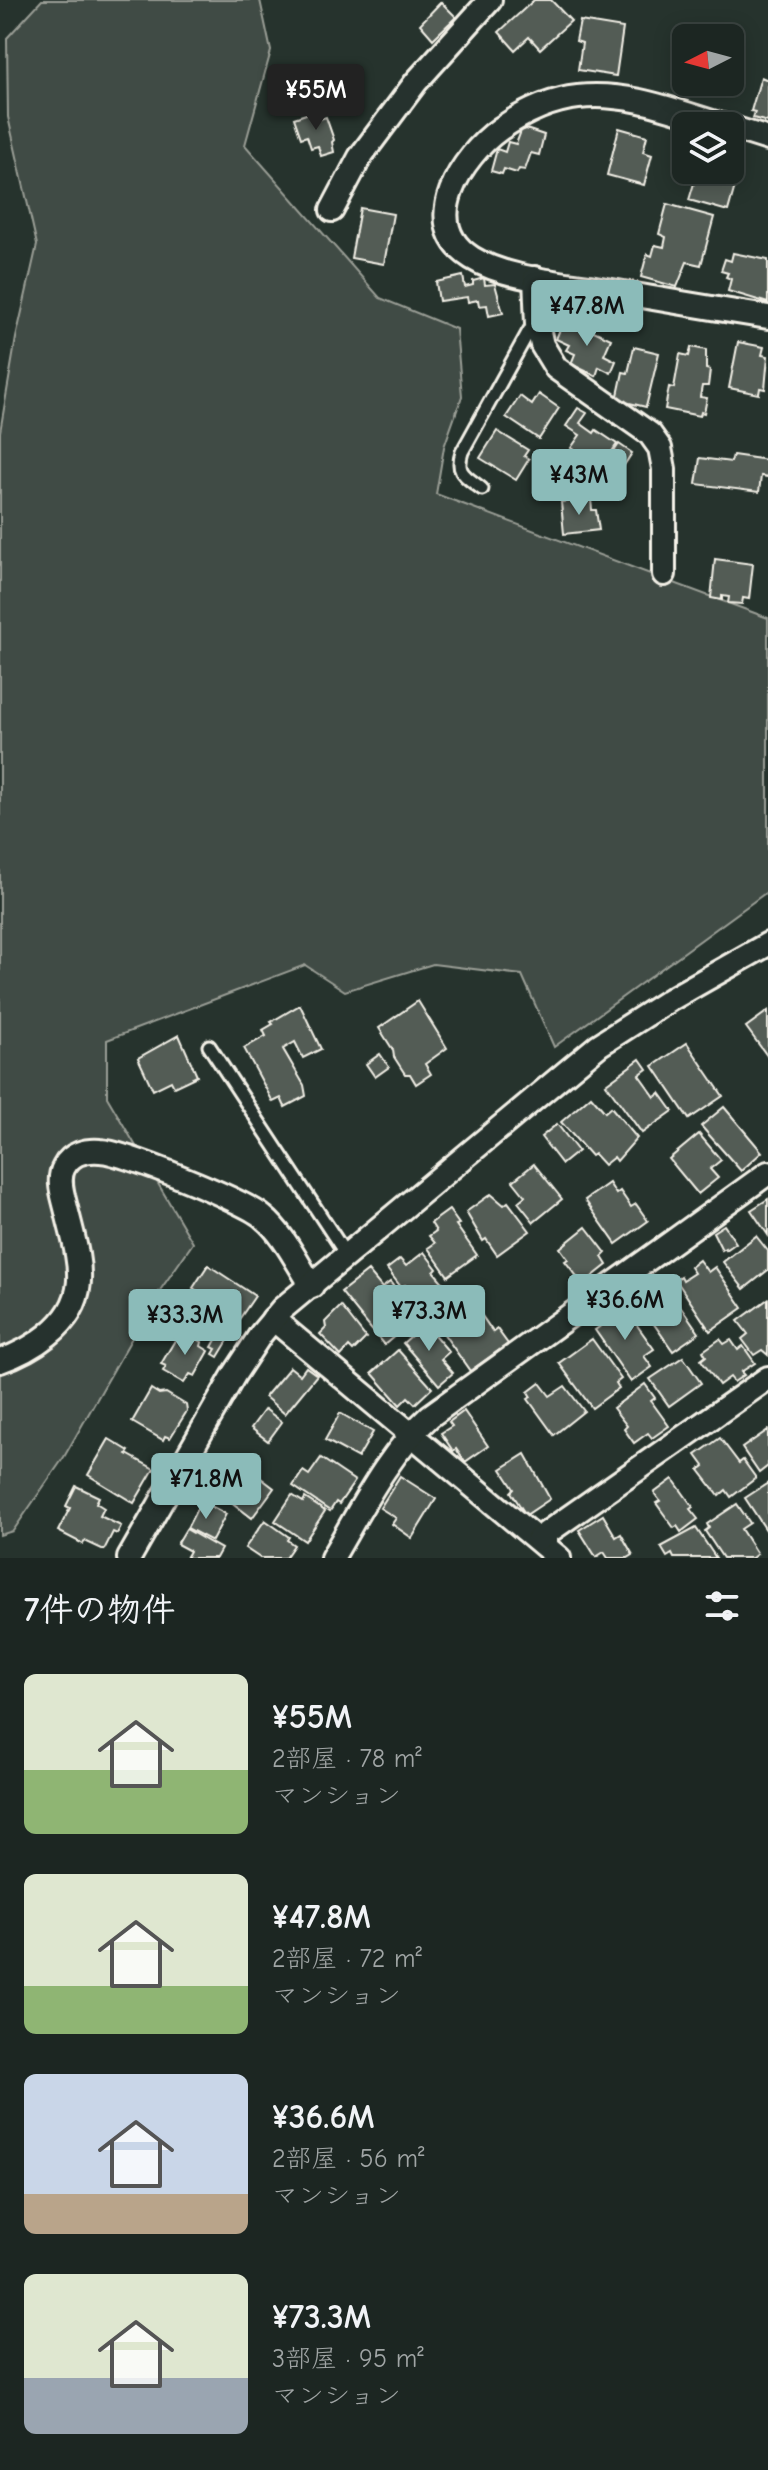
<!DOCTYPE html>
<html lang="ja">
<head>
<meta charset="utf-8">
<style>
	:root { --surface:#1c2622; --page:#29322f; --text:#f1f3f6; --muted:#a0a5a5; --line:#3a4340; --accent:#8bbbb9 }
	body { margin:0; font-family:"Comic Neue","Klee One",sans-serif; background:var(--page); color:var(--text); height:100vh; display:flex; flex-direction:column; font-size:30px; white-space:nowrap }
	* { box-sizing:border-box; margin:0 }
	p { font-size:26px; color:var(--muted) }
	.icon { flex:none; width:44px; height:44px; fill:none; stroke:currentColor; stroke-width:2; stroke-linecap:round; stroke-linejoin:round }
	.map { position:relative; height:1558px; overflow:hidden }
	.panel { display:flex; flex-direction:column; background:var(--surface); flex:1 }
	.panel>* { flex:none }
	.needle { width:52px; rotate:264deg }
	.controls { position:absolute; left:672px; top:24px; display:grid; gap:16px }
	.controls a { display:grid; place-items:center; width:72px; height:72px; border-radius:12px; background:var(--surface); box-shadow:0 4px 20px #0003,0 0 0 2px var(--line); font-size:40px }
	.price { position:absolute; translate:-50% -68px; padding:0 18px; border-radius:8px; background:var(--accent); color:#111; font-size:26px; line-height:52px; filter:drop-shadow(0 2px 4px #0008) }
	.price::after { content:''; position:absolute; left:50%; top:48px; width:24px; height:18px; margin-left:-12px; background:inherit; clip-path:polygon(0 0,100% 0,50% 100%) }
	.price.selected { background:#222; color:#fff }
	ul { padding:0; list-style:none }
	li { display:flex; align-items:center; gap:24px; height:200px; padding:0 24px }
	li span { display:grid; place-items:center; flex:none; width:224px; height:160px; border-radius:12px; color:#555 }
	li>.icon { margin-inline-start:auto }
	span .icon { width:96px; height:96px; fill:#fffc; stroke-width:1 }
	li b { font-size:34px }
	h2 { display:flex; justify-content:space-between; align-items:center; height:96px; padding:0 24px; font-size:34px }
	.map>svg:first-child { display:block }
</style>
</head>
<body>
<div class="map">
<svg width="768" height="1558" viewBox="0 0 768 1558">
	<rect width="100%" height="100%" fill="#26332d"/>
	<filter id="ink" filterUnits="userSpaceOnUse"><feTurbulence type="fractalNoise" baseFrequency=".0125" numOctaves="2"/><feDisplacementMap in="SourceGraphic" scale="16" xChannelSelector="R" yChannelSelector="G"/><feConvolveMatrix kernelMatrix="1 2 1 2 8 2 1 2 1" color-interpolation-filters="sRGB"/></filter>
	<g filter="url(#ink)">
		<path fill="#414b45" stroke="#9a9e96" stroke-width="2" d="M 42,0 L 260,0 L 271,51 L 245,145 L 380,298 L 456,329 L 462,396 L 444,447 L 436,494 L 768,618 L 768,891 L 554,1047 L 522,975 L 433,964 L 345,991 L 305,965 L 107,1040 L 107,1097 L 193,1243 L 154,1299 L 64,1457 L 13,1531 L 0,1535 L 0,432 L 16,338 L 37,245 L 8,117 L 7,38 Z"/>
		<g fill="#525c55" stroke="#f4f1e8" stroke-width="2">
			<path d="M 534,0 L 551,0 L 571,21 L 540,49 L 529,37 L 515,50 L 499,32 Z"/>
			<path d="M 441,2 L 456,17 L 433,39 L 420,24 Z"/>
			<path d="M 580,21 L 623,28 L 616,76 L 578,70 L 582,43 L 576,41 Z"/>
			<path d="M 761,77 L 768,80 L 768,122 L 753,118 L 755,112 L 751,111 Z"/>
			<path d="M 315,111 L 317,120 L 326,117 L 334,140 L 332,142 L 334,152 L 321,156 L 318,146 L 311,148 L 307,136 L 301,138 L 294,118 Z"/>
			<path d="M 619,128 L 647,136 L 643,152 L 652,155 L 644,185 L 607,175 Z"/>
			<path d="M 526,129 L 544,135 L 539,155 L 531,153 L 525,170 L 519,169 L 517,173 L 504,169 L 502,174 L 491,171 L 497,149 L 505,152 L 508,142 L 516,144 L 521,131 Z"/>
			<path d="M 730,169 L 739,172 L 728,211 L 689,200 L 698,170 Z"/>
			<path d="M 667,204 L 714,217 L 701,265 L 687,262 L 677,287 L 641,277 L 647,254 L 652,256 L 655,245 L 664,247 L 666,237 L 659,234 Z"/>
			<path d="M 360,208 L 393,214 L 384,264 L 351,258 Z"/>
			<path d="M 733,253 L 768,260 L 768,303 L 728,291 L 731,279 L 726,277 L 728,273 L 721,271 L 725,259 L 731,261 Z"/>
			<path d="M 463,276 L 465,287 L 473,285 L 473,281 L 484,278 L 485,285 L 495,284 L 503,313 L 489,316 L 487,305 L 479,306 L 478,300 L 468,302 L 467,297 L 439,301 L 436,282 Z"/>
			<path d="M 563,322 L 579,329 L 581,325 L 611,339 L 604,355 L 616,361 L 611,373 L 599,367 L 596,376 L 571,364 L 575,354 L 566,350 L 569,345 L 556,339 Z"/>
			<path d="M 738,342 L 764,347 L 762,355 L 768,356 L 765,389 L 760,388 L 759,394 L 729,388 Z"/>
			<path d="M 634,347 L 659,353 L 646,407 L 617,400 L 623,372 L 628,373 Z"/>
			<path d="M 691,347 L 706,350 L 706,369 L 710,370 L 708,386 L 702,386 L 700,397 L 707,398 L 704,413 L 701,412 L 700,416 L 665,409 L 669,387 L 674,388 L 680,354 L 689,356 Z"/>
			<path d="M 539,394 L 559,408 L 539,439 L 506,417 L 520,396 L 532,405 Z"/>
			<path d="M 578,408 L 587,413 L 580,423 L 594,433 L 596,430 L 617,444 L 607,459 L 612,462 L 606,472 L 571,448 L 580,435 L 566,426 Z"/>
			<path d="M 497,431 L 528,450 L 524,456 L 529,459 L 516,480 L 480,458 Z"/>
			<path d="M 619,444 L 632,453 L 623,467 L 609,459 Z"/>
			<path d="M 733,455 L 768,460 L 768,477 L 761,476 L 759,492 L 696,484 L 700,458 L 731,462 Z"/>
			<path d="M 591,499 L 592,510 L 596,510 L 599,530 L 564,534 L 561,502 Z"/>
			<path d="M 715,559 L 753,564 L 749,599 L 743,598 L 742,604 L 728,603 L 729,597 L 722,596 L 722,600 L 711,598 Z"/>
			<path d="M 418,1001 L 447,1048 L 425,1064 L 431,1074 L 416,1084 L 410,1074 L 405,1074 L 394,1057 L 393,1050 L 379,1028 Z"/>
			<path d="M 300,1005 L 321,1049 L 303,1058 L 295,1042 L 283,1049 L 304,1085 L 306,1096 L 285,1107 L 281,1098 L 273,1102 L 244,1048 L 266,1036 L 263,1030 L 273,1024 L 271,1022 Z"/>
			<path d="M 768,1011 L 768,1057 L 746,1027 Z"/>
			<path d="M 179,1035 L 197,1076 L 174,1087 L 171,1081 L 153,1090 L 138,1058 Z"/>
			<path d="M 687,1043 L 723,1096 L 689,1119 L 653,1066 Z"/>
			<path d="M 380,1054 L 389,1067 L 375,1077 L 366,1064 Z"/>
			<path d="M 640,1059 L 647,1069 L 639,1075 L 655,1097 L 660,1093 L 673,1111 L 642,1133 L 606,1084 Z"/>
			<path d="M 591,1096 L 605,1112 L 611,1107 L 637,1138 L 617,1161 L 614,1157 L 604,1165 L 594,1154 L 591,1156 L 561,1122 Z"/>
			<path d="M 724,1107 L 762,1152 L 741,1171 L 701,1126 Z"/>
			<path d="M 557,1124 L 578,1151 L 562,1164 L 541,1137 Z"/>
			<path d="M 699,1134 L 721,1160 L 710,1169 L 718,1178 L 698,1194 L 669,1159 Z"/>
			<path d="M 534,1164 L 562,1199 L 534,1222 L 518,1202 L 525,1196 L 513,1181 Z"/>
			<path d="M 609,1183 L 616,1194 L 620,1191 L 631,1207 L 636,1204 L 648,1221 L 616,1244 L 585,1200 Z"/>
			<path d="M 491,1194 L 504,1205 L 508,1202 L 530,1231 L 497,1255 L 486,1239 L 483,1241 L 466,1212 Z"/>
			<path d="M 768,1199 L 768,1235 L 751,1210 Z"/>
			<path d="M 449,1210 L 459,1224 L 456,1225 L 477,1255 L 448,1276 L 428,1248 L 435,1243 L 429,1236 L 436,1231 L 431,1223 Z"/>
			<path d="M 724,1225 L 736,1243 L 726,1250 L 725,1248 L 722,1250 L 713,1232 Z"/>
			<path d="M 586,1227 L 606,1253 L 602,1257 L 607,1265 L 583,1284 L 565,1261 L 568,1259 L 560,1248 Z"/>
			<path d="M 756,1236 L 768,1251 L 768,1270 L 744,1289 L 723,1262 Z"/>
			<path d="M 424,1252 L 437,1269 L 434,1272 L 445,1285 L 433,1295 L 428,1289 L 416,1299 L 405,1285 L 401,1287 L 387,1269 L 400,1259 L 406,1266 Z"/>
			<path d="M 699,1260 L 708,1272 L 715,1267 L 743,1308 L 710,1331 L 676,1280 L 681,1276 L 683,1280 L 694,1273 L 690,1267 Z"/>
			<path d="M 208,1265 L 255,1296 L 236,1324 L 229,1320 L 225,1325 L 201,1309 L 208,1298 L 193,1288 Z"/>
			<path d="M 368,1271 L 382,1288 L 390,1282 L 415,1313 L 406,1320 L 409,1324 L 384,1345 L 341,1292 Z"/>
			<path d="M 670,1291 L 699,1333 L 673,1351 L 644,1310 Z"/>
			<path d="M 768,1299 L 768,1355 L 762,1350 L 754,1355 L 742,1339 L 748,1334 L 738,1321 Z"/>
			<path d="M 459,1303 L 464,1309 L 473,1303 L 493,1332 L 497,1329 L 508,1344 L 470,1371 L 434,1320 Z"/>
			<path d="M 621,1303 L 654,1349 L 644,1356 L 652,1367 L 631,1382 L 595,1330 L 602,1325 L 598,1320 Z"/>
			<path d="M 341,1306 L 366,1338 L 353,1351 L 349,1347 L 341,1356 L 320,1334 L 326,1328 L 325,1322 Z"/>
			<path d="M 425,1324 L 449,1352 L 441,1359 L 453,1373 L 439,1385 L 403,1343 Z"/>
			<path d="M 181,1330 L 202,1342 L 201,1346 L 209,1351 L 195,1376 L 190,1374 L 184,1383 L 163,1371 L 166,1366 L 161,1364 Z"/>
			<path d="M 221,1331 L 230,1337 L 218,1357 L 213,1354 L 216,1349 L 212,1347 Z"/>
			<path d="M 592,1339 L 621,1379 L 616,1383 L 619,1388 L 592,1408 L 559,1363 Z"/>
			<path d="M 720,1339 L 724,1344 L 731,1340 L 738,1350 L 743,1346 L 755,1363 L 741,1372 L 744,1375 L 734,1382 L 730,1377 L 719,1385 L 701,1360 L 706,1356 L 703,1351 Z"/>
			<path d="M 398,1350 L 432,1388 L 415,1404 L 408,1397 L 400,1405 L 372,1373 Z"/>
			<path d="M 683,1357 L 701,1383 L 669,1406 L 650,1379 Z"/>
			<path d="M 290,1367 L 300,1375 L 306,1367 L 317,1375 L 285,1414 L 265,1397 Z"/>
			<path d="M 540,1383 L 550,1396 L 565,1386 L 584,1411 L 554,1435 L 528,1399 L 531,1397 L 528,1392 Z"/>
			<path d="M 645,1384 L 655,1398 L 651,1401 L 669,1426 L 652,1438 L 648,1433 L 634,1443 L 624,1429 L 627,1426 L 613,1408 Z"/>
			<path d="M 151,1389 L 159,1394 L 166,1393 L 186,1405 L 187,1411 L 170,1438 L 165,1436 L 163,1440 L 132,1422 Z"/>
			<path d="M 265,1409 L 282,1422 L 268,1441 L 251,1428 Z"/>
			<path d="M 464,1411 L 488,1446 L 465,1462 L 456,1449 L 453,1451 L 441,1433 L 452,1426 L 449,1422 Z"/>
			<path d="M 340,1413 L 373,1432 L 358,1458 L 325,1440 Z"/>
			<path d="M 768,1430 L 768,1466 L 759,1473 L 742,1448 Z"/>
			<path d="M 720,1438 L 739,1463 L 743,1460 L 756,1478 L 731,1497 L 726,1490 L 719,1496 L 699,1470 L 704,1466 L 696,1455 Z"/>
			<path d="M 109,1439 L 129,1451 L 127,1454 L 154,1469 L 134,1503 L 88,1475 Z"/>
			<path d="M 229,1454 L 274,1488 L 252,1518 L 207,1483 Z"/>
			<path d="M 525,1454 L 550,1499 L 526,1515 L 511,1492 L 514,1489 L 501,1469 Z"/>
			<path d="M 321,1458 L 355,1481 L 339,1504 L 336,1502 L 330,1511 L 293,1486 L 303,1471 L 309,1475 Z"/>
			<path d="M 400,1476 L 436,1499 L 412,1538 L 392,1524 L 396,1518 L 380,1508 Z"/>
			<path d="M 673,1479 L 693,1507 L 690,1509 L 698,1519 L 681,1532 L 677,1526 L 674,1528 L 656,1503 L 660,1501 L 654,1493 Z"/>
			<path d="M 768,1483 L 768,1533 L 745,1498 Z"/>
			<path d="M 76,1486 L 99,1497 L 96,1503 L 104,1508 L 100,1516 L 121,1526 L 117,1534 L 113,1532 L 104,1550 L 85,1541 L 83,1544 L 58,1531 L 70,1508 L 66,1506 Z"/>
			<path d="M 292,1495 L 303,1502 L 305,1498 L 325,1511 L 305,1541 L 275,1521 Z"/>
			<path d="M 201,1501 L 226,1514 L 212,1541 L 187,1528 Z"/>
			<path d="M 737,1504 L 750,1523 L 741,1529 L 757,1554 L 752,1558 L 723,1558 L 705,1531 L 709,1528 L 707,1524 Z"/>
			<path d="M 603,1515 L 616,1537 L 621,1534 L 633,1555 L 628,1558 L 608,1558 L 604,1552 L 596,1557 L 579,1530 Z"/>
			<path d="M 265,1520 L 289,1537 L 287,1540 L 294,1545 L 285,1558 L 260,1558 L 245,1548 Z"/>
			<path d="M 696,1528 L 716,1558 L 674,1558 L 672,1554 L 667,1557 L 661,1547 Z"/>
			<path d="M 186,1529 L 221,1549 L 216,1558 L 186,1558 L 190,1551 L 177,1544 Z"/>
		</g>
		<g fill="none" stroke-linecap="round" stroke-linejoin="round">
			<defs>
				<g id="lane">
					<path d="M 482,489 C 466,476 455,474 462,452 L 529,331 L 536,325"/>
					<path d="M 209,1046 L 347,1256"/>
				</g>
				<g id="street">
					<path d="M 725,126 C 678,112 628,91 578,97 C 550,100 523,113 500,129 C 462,156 417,224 472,258 C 504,278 557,282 595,288 C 652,298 710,308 768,317"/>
					<path d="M 730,127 L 768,139"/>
					<path d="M 332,210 L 360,157 L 416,82 L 490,0"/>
					<path d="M 535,278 L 537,324 L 542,345 L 556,368 L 650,434 L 660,448 L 664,469 L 664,574"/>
					<path d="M 273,1319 L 559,1558"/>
					<path d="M 0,1361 C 18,1355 33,1347 48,1335 C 95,1298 78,1258 66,1208 C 63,1195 57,1179 64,1167 C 71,1153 86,1150 100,1151 C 124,1152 245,1201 263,1217 C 284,1234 297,1263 312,1286"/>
					<path d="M 538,1539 L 768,1378"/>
					<path d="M 129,1558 L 234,1375 L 261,1334 L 282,1309 L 599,1045 L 671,999 L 768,944"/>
					<path d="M 332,1558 C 361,1509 387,1455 430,1416 L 768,1173"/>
				</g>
			</defs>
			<use href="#lane" stroke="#f4f1e8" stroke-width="17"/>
			<use href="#street" stroke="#f4f1e8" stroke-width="28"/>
			<use href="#lane" stroke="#26332d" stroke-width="11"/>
			<use href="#street" stroke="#26332d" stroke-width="22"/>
		</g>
	</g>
</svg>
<div class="controls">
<a><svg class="needle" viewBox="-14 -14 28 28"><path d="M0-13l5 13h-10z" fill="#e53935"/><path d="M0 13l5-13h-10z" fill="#a0a5a5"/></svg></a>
<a><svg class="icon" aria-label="layers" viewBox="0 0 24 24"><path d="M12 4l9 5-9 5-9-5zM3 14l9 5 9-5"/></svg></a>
</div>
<b class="price selected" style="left:316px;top:132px">¥55M</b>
<b class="price" style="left:587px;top:348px">¥47.8M</b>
<b class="price" style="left:579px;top:517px">¥43M</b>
<b class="price" style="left:625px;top:1342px">¥36.6M</b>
<b class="price" style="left:429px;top:1353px">¥73.3M</b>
<b class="price" style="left:185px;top:1357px">¥33.3M</b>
<b class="price" style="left:206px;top:1521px">¥71.8M</b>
</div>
<section class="panel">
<h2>7件の物件<svg class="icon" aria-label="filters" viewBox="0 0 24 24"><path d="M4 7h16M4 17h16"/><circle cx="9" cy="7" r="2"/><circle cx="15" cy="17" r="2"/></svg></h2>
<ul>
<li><span style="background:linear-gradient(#dfe7d0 60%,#8fb573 0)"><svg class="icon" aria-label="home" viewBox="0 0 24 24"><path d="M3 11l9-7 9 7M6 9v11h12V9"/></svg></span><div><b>¥55M</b><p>2部屋 · 78 m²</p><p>マンション</p></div></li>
<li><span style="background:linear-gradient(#dfe7d0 70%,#8fb573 0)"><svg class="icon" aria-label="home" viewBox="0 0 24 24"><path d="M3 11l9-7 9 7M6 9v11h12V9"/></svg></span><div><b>¥47.8M</b><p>2部屋 · 72 m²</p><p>マンション</p></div></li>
<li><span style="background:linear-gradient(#c9d6e8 75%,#b9a48a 0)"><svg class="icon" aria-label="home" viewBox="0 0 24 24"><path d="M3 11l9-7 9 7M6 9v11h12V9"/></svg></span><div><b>¥36.6M</b><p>2部屋 · 56 m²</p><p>マンション</p></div></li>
<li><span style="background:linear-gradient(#dfe7d0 65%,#9aa5b1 0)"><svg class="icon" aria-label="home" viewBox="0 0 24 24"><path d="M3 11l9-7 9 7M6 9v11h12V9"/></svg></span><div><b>¥73.3M</b><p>3部屋 · 95 m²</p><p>マンション</p></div></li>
</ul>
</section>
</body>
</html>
